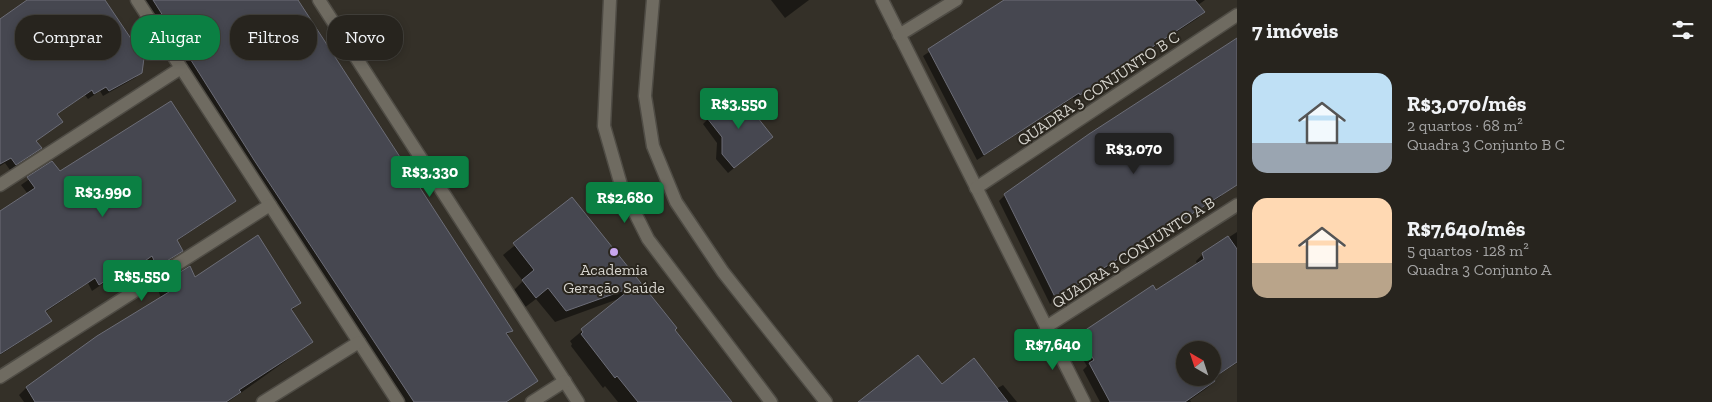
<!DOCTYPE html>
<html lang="pt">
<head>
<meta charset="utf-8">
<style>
	:root { --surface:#27241e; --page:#33302b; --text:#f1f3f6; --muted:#a4a4a4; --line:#43413c; --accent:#0b8043 }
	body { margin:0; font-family:"Zilla Slab",serif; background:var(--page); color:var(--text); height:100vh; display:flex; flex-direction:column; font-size:19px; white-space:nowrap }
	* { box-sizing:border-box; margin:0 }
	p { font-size:16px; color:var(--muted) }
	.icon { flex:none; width:28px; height:28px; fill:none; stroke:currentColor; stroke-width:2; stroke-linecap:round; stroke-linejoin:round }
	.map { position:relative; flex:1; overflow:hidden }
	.side { display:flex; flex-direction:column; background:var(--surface); width:475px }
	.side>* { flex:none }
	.hud { position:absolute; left:15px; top:15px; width:475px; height:45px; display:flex; gap:10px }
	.needle { width:32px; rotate:321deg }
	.tools { position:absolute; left:1176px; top:341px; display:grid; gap:10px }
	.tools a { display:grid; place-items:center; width:45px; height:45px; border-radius:50%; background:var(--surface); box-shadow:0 2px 8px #0003,0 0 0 1px var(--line); font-size:25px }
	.price { position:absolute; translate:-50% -42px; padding:0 11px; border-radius:5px; background:var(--accent); color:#fff; font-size:16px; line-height:32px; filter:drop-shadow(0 1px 2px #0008) }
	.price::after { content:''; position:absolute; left:50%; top:30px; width:15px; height:11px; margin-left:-8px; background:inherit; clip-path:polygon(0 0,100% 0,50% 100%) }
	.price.current { background:#222; color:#fff }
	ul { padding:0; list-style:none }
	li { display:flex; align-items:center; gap:15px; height:125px; padding:0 15px }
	li span { display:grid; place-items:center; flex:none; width:140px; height:100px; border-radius:15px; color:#555 }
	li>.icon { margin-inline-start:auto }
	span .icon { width:60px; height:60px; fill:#fffc; stroke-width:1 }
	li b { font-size:21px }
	h2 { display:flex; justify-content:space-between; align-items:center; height:60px; padding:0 15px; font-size:21px }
	.pill { padding:0 18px; border-radius:20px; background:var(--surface); box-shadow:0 2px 8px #0003,0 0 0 1px var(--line); font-size:18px; line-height:45px }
	.pill.current { background:var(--accent); color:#fff }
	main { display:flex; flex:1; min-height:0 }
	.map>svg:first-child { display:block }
</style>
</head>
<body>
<main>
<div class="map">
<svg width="1237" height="402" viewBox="0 0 1237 402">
	<rect width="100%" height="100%" fill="#343028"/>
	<g fill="#0007" fill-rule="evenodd">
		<path d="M 29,0 L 92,0 L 141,72 L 135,78 L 103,96 L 100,91 L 88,99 L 85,95 L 56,115 L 61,122 L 35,142 L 40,148 L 10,170 L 5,163 L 0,166 L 0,20 Z"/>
		<path d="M 142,0 L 297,0 L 511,331 L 506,336 L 536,381 L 507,402 L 404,402 Z"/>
		<path d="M 771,0 L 809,0 L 785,18 Z"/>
		<path d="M 1006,0 L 1205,0 L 1198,5 L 1204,12 L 1198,18 L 1074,100 L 1073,98 L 977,160 L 923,56 Z"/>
		<path d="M 708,119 L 766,142 L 728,173 L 716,159 L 717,143 L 703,124 Z"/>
		<path d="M 52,163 L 60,172 L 234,201 L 177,241 L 181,251 L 174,257 L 150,273 L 145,262 L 120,279 L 119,277 L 106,285 L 104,283 L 92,291 L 88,283 L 44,313 L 50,320 L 43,327 L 0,355 L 0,213 L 28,194 L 21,185 Z"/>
		<path d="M 1227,190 L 1220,197 L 1050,304 L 999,201 L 1005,195 Z"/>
		<path d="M 571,199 L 674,330 L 730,402 L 618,402 L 605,386 L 603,388 L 571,346 L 572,344 L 570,341 L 621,298 L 555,322 L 536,299 L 524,308 L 511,293 L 523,281 L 503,255 Z"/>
		<path d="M 1237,232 L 1237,363 L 1212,379 L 1214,381 L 1207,388 L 1190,400 L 1191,402 L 1100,402 L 1083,370 L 1087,366 L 1072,342 L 1079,336 L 1156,292 L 1197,264 L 1196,261 L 1203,254 ZM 1185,350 L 1212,350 L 1212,378 L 1185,378 Z"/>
		<path d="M 194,279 L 299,303 L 291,311 L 312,342 L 228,402 L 24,402 L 19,395 L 26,388 L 161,298 L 158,290 L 165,283 Z"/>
		<path d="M 1003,385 L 1017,402 L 861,402 L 941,386 L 996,389 Z"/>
	</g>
	<g fill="#464750" stroke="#6c6d77" fill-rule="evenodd">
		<path d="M 27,0 L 105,0 L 144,58 L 142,73 L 109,91 L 106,87 L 94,94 L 92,90 L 57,114 L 63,122 L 36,141 L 42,148 L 16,165 L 11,158 L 0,164 L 0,19 Z"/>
		<path d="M 153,0 L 298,0 L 513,331 L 506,333 L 538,381 L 506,402 L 414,402 L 254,160 Z"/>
		<path d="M 1004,0 L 1195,0 L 1205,12 L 1080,95 L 1079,93 L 984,155 L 928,49 Z"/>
		<path d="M 1237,38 L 1237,185 L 1179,222 L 1178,220 L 1056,299 L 1004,194 L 1089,134 Z"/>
		<path d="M 738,93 L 773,137 L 734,168 L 722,154 L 722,137 L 707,118 Z"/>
		<path d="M 171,101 L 236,201 L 177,240 L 183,251 L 157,267 L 152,256 L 127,273 L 126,272 L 113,280 L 111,277 L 99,285 L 95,278 L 45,311 L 52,321 L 0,354 L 0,211 L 35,188 L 27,177 L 52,161 L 60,171 Z"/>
		<path d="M 572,197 L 677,328 L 675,330 L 732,402 L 638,402 L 617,376 L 615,378 L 581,334 L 583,332 L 581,329 L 633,287 L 566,311 L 548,288 L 536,298 L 522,280 L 534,270 L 513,243 Z"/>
		<path d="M 258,235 L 301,303 L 291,309 L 313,342 L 239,390 L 241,392 L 226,402 L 35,402 L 26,387 L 97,336 L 169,292 L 164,282 L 190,266 L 195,277 Z"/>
		<path d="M 1228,236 L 1237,249 L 1237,362 L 1213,378 L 1215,381 L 1185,402 L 1110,402 L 1089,363 L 1094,360 L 1078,335 L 1153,285 L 1156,290 L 1204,259 L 1202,253 ZM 1185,350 L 1212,350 L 1212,378 L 1185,378 Z"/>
		<path d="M 918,355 L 942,384 L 974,358 L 1008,402 L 858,402 Z"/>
	</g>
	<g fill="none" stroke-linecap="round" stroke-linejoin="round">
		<defs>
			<g id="minor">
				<path d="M 137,0 L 398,402"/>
				<path d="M 319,0 L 578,402"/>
				<path d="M 882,0 L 1084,402"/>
				<path d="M 899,35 L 956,0"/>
				<path d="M 0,185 L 181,68"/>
				<path d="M 976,188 L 1237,15"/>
				<path d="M 1046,327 L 1237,205"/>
				<path d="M 0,377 L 270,205"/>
				<path d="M 263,402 L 359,342"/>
				<path d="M 532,402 L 565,381"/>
			</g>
			<g id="tertiary">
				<path d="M 610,0 L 604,126 L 621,185 L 648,239 L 771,402"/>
				<path d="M 653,0 L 645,96 L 653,146 L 676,202 L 723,272 L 826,402"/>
			</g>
		</defs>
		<use href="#minor" stroke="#4f4c45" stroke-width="15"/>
		<use href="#tertiary" stroke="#4f4c45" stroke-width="15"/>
		<use href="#minor" stroke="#6f6b61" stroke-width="12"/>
		<use href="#tertiary" stroke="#6f6b61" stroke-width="12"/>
	</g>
	<circle fill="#c8a6ef" stroke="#2a261e" stroke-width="2" cx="614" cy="252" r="5"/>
	<g text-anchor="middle" stroke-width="4" stroke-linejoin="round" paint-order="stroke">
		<g font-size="16" fill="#d5d3cd" stroke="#2a261e">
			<text transform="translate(1098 88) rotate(-34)" y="6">QUADRA 3 CONJUNTO B C</text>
			<text transform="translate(1133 252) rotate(-33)" y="6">QUADRA 3 CONJUNTO A B</text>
		</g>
		<g font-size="16" fill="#d5d3cd" stroke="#2a261e">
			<text x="614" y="275">Academia<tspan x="614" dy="18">Geração Saúde</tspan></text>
		</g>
	</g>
</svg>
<div class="tools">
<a><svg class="needle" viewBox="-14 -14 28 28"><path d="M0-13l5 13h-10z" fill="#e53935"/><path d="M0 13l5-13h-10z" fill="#a4a4a4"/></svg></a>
</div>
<b class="price" style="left:739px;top:130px">R$3,550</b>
<b class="price current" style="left:1134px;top:175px">R$3,070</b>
<b class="price" style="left:430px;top:198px">R$3,330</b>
<b class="price" style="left:103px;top:218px">R$3,990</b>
<b class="price" style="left:625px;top:224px">R$2,680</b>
<b class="price" style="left:142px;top:302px">R$5,550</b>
<b class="price" style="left:1053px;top:371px">R$7,640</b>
<div class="hud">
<a class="pill">Comprar</a>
<a class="pill current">Alugar</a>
<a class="pill">Filtros</a>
<a class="pill">Novo</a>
</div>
</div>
<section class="side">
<h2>7 imóveis<svg class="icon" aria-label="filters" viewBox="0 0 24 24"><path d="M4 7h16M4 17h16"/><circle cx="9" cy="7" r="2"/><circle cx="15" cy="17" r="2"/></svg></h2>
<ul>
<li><span style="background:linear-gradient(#bfe0f5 70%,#9aa5b1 0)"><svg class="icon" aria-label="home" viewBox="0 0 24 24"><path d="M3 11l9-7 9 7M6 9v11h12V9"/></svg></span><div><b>R$3,070/mês</b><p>2 quartos · 68 m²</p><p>Quadra 3 Conjunto B C</p></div></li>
<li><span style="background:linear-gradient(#ffd9b3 65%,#b9a48a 0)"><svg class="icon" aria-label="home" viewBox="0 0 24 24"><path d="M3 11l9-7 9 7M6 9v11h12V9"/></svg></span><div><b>R$7,640/mês</b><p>5 quartos · 128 m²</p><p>Quadra 3 Conjunto A</p></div></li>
</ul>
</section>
</main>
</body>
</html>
